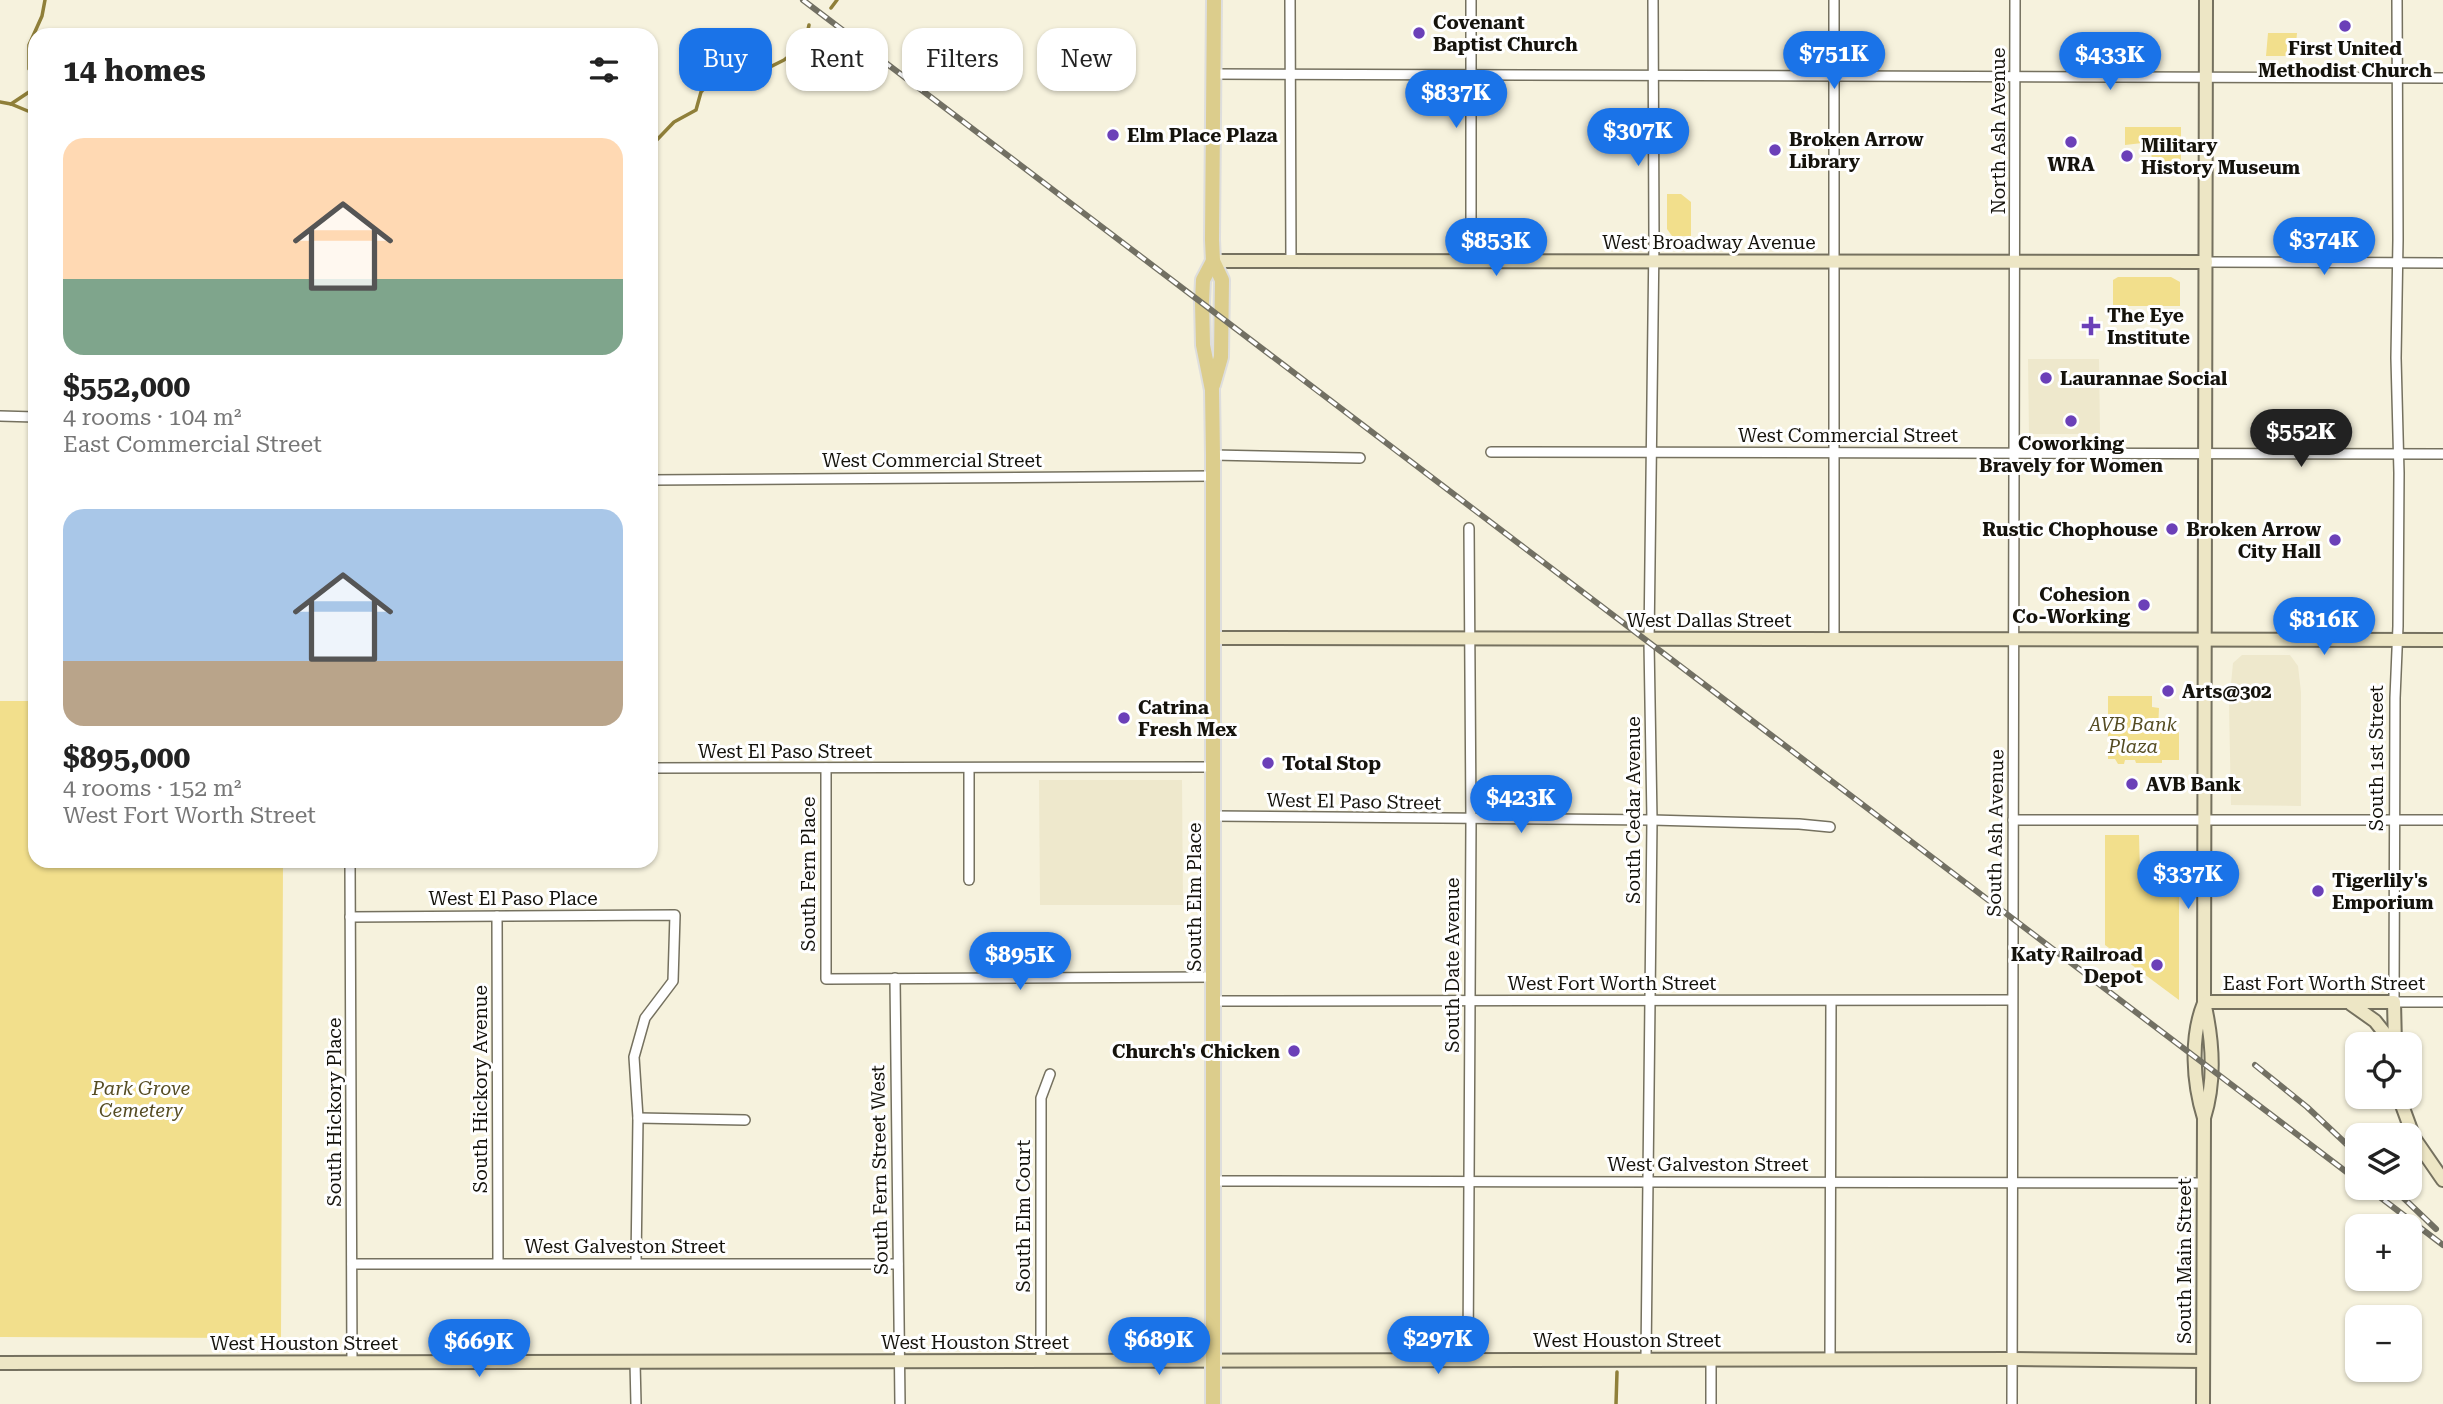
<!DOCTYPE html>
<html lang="en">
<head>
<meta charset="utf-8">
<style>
	:root { --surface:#fff; --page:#f6f6f6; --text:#222; --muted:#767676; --accent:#1a73e8 }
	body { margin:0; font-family:"Roboto Serif",serif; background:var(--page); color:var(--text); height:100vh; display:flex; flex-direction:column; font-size:26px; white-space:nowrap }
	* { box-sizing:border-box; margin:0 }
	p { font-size:23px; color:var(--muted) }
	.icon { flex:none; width:38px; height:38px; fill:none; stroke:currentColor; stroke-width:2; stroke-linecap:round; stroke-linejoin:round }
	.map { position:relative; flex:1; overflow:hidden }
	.drawer { position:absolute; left:28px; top:28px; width:630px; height:840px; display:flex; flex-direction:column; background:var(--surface); border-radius:21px; box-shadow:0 2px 5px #0004 }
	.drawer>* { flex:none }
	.banner { position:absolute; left:679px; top:28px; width:665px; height:63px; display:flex; gap:14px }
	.tools { position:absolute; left:2345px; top:1032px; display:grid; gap:14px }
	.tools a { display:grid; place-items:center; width:77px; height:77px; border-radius:14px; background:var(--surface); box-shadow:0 2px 5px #0004; font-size:35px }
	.price { position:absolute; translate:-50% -60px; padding:0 16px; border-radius:24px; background:var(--accent); color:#fff; font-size:23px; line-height:46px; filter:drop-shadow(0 2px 4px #0008) }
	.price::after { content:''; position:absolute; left:50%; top:42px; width:21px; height:16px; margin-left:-10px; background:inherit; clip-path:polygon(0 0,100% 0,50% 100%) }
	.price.current { background:#222; color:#fff }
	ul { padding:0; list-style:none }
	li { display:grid; align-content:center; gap:14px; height:371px; padding:0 35px }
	li span { display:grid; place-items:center; height:217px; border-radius:21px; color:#555 }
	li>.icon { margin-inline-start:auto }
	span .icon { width:126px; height:126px; fill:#fffc; stroke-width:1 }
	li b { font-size:30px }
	h2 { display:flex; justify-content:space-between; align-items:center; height:84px; padding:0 35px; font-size:30px }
	.chip { padding:0 24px; border-radius:21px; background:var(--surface); box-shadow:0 2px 5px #0004; font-size:24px; line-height:63px }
	.chip.current { background:var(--accent); color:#fff }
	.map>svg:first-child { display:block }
</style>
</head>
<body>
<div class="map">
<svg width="2443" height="1404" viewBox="0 0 2443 1404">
	<rect width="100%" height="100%" fill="#f6f2dd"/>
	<g fill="#eee8cc">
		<path d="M 2028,359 L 2099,359 L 2100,434 L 2029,434 Z"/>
		<path d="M 2242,655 L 2290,655 L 2298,666 L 2301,692 L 2301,806 L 2231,805 L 2229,705 L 2233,663 Z"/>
		<path d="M 1039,780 L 1182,780 L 1183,905 L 1040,905 Z"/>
	</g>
	<g fill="#f2df8c">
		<path d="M 2268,33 L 2297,33 L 2295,56 L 2266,56 Z"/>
		<path d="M 2125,127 L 2181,127 L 2181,167 L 2152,167 L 2151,142 L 2125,145 Z"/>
		<path d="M 1667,194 L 1681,194 L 1691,202 L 1691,236 L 1672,236 L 1667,229 Z"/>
		<path d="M 2118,277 L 2171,277 L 2180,282 L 2180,306 L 2113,306 L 2113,280 Z"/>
		<path d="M 2108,696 L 2152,696 L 2152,707 L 2159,708 L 2158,731 L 2179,729 L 2179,760 L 2162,760 L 2162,763 L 2136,763 L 2135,760 L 2125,760 L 2124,764 L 2118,764 L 2115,759 L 2108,759 Z"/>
		<path d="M 0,701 L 35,701 L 35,861 L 283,861 L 281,1338 L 0,1337 Z"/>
		<path d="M 2105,835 L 2139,835 L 2140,875 L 2179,875 L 2179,1000 L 2105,945 Z"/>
	</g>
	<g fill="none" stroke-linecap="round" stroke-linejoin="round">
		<g stroke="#8f7f39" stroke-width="3.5">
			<path d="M 831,8 L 837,0"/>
			<path d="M 35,77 L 29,69 L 29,45 L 42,16 L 45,0"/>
			<path d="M 0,102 L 11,104 L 35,114"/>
			<path d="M 11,104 L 35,88"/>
			<path d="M 651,146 L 674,122 L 696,110 L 701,92 L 730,59 L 760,72 L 784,60 L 805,43 L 809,25"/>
			<path d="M 1616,1404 L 1617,1372"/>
		</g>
		<defs>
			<g id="street">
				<path d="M 1290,0 L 1291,262"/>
				<path d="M 1834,0 L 1834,639"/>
				<path d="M 2397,0 L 2398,240 L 2396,358 L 2399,473 L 2398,626 L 2395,698 L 2394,1002 L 2443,1002"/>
				<path d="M 1213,74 L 2443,78"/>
				<path d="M 1471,262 L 1471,0"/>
				<path d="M 2206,262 L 2443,263"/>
				<path d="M 0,416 L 35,417"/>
				<path d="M 1491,452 L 2443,454"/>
				<path d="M 1213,455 L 1360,458"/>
				<path d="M 651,480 L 1213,476"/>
				<path d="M 651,768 L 1213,767"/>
				<path d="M 826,768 L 826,979 L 1213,977"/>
				<path d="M 969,769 L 969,880"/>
				<path d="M 1213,816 L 1652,820 L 1799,824 L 1830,827"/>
				<path d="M 2013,820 L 2443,820"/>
				<path d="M 350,861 L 352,1362"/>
				<path d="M 497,916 L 498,1263"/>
				<path d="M 350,917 L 675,915 L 673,981 L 645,1018 L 634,1057 L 638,1118 L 636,1263"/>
				<path d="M 895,978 L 900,1404"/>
				<path d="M 1213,1001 L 2012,1000"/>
				<path d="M 638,1118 L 745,1120"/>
				<path d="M 1213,1181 L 2203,1183"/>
				<path d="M 352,1264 L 898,1264"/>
				<path d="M 1646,1359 L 1652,820 L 1649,642 L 1654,239 L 1653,0"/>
				<path d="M 1711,1359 L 1711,1404"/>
				<path d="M 1830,1359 L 1831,1001"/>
				<path d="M 1468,1360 L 1471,820 L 1469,528"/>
				<path d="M 1041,1361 L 1041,1098 L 1050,1074"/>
				<path d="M 635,1362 L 636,1404"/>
				<path d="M 2012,1404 L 2015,0"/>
			</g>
			<g id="secondary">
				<path d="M 1213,261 L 2206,262"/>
				<path d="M 1214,638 L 2443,640"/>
				<path d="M 2204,1002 L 2394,1002 L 2395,1045"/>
				<path d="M 2351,1004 L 2375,1021 L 2394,1045"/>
				<path d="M 2399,1097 L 2414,1138 L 2443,1180"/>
				<path d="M 2204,1118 C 2216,1080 2213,1041 2204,1002 L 2206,0"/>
				<path d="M 0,1363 L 2013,1359 L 2203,1361"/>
				<path d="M 2203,1404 L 2204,1118 C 2193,1083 2190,1037 2204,1003"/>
			</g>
			<g id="primary">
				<path d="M 1213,261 L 1203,280 L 1202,302 L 1203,345 L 1212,390 L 1213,455 L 1213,1404"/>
				<path d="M 1213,385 L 1221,357 L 1222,280 L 1213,261 L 1212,240 L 1214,0"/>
			</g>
		</defs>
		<use href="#street" stroke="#75715f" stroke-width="12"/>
		<use href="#secondary" stroke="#75715f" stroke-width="16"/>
		<use href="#primary" stroke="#dededd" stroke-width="18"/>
		<use href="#street" stroke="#fff" stroke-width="9"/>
		<use href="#secondary" stroke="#ede6c5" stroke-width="12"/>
		<use href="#primary" stroke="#dccd8c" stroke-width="14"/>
		<defs>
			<g id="rail">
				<path d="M 803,0 L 2357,1180"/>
				<path d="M 2255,1065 L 2307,1107 L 2357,1154"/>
				<path d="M 2368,1188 L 2443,1245"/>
				<path d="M 2393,1188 L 2436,1229"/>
			</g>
		</defs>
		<use href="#rail" stroke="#727063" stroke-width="6"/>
		<use href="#rail" stroke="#fff" stroke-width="3.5" stroke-dasharray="10" stroke-linecap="butt"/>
	</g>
	<g fill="#6b40b8" stroke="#fff" stroke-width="2.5">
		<circle cx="2345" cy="26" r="7"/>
		<circle cx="1419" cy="33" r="7"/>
		<circle cx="1113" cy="135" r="7"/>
		<circle cx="2071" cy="142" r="7"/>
		<circle cx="1775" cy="150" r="7"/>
		<circle cx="2127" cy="156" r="7"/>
		<path d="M2087.5 315.5h7v7h7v7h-7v7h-7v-7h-7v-7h7z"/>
		<circle cx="2046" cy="378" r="7"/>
		<circle cx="2071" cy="421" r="7"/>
		<circle cx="2172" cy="529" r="7"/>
		<circle cx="2335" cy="540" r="7"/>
		<circle cx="2144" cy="605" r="7"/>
		<circle cx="2168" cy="691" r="7"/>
		<circle cx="1124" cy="718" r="7"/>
		<circle cx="1268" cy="763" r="7"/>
		<circle cx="2132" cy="784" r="7"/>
		<circle cx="2318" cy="891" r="7"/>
		<circle cx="2157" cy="965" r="7"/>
		<circle cx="1294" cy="1051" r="7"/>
	</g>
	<g text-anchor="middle" stroke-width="6" stroke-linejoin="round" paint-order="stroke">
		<g font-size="19" font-weight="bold" fill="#15130c" stroke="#fff" text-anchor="start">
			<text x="1433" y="29">Covenant<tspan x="1433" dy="22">Baptist Church</tspan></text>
			<text x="2345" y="55" text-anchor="middle">First United<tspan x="2345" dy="22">Methodist Church</tspan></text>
			<text x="1127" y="142">Elm Place Plaza</text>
			<text x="1789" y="146">Broken Arrow<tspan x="1789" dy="22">Library</tspan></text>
			<text x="2141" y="152">Military<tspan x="2141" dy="22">History Museum</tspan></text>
			<text x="2071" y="171" text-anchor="middle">WRA</text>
			<text x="2107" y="322">The Eye<tspan x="2107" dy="22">Institute</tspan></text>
			<text x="2060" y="385">Laurannae Social</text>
			<text x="2071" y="450" text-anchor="middle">Coworking<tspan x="2071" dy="22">Bravely for Women</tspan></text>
			<text x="2158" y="536" text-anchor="end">Rustic Chophouse</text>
			<text x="2321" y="536" text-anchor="end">Broken Arrow<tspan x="2321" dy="22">City Hall</tspan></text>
			<text x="2130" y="601" text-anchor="end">Cohesion<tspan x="2130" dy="22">Co-Working</tspan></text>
			<text x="2182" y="698">Arts@302</text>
			<text x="1138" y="714">Catrina<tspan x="1138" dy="22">Fresh Mex</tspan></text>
			<text x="1282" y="770">Total Stop</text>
			<text x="2146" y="791">AVB Bank</text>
			<text x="2332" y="887">Tigerlily's<tspan x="2332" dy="22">Emporium</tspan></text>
			<text x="2143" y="961" text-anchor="end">Katy Railroad<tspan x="2143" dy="22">Depot</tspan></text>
			<text x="1280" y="1058" text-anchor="end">Church's Chicken</text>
		</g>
		<g font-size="19" fill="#15130c" stroke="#fff">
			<text transform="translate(1998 131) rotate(-90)" y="7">North Ash Avenue</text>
			<text x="1709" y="249">West Broadway Avenue</text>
			<text x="1848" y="442">West Commercial Street</text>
			<text x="932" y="467">West Commercial Street</text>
			<text x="1709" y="627">West Dallas Street</text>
			<text x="785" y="758">West El Paso Street</text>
			<text transform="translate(2376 758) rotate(-90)" y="7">South 1st Street</text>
			<text transform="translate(1354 801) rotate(1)" y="7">West El Paso Street</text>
			<text transform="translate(1633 810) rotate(-90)" y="7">South Cedar Avenue</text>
			<text transform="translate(1995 833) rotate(-89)" y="7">South Ash Avenue</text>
			<text transform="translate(808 874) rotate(-90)" y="7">South Fern Place</text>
			<text transform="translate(1194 897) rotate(-90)" y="7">South Elm Place</text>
			<text x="513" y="905">West El Paso Place</text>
			<text transform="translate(1452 965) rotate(-90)" y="7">South Date Avenue</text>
			<text x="1612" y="990">West Fort Worth Street</text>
			<text x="2324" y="990">East Fort Worth Street</text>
			<text transform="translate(480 1089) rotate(-90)" y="7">South Hickory Avenue</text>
			<text transform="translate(334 1112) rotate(-90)" y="7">South Hickory Place</text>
			<text x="1708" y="1171">West Galveston Street</text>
			<text transform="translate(879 1170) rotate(-91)" y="7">South Fern Street West</text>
			<text transform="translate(1023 1216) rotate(-90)" y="7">South Elm Court</text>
			<text x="625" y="1253">West Galveston Street</text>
			<text transform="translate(2184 1261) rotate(-90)" y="7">South Main Street</text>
			<text x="1627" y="1347">West Houston Street</text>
			<text x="975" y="1349">West Houston Street</text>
			<text x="304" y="1350">West Houston Street</text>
		</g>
		<g font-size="19" font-style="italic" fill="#554c23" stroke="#fff">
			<text x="2133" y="731">AVB Bank<tspan x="2133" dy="22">Plaza</tspan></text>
			<text x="141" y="1095">Park Grove<tspan x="141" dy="22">Cemetery</tspan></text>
		</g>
	</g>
</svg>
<div class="tools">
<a><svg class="icon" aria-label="locate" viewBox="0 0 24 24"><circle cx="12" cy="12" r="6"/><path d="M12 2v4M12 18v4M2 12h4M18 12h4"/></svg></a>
<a><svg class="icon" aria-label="layers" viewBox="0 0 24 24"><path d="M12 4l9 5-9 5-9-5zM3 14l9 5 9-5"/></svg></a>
<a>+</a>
<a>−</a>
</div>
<b class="price" style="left:1834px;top:91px">$751K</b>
<b class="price" style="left:2110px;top:92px">$433K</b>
<b class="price" style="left:1456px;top:130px">$837K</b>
<b class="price" style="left:1638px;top:168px">$307K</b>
<b class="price" style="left:2324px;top:277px">$374K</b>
<b class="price" style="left:1496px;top:278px">$853K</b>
<b class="price current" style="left:2301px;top:469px">$552K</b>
<b class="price" style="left:2324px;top:657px">$816K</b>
<b class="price" style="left:1521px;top:835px">$423K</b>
<b class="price" style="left:2188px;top:911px">$337K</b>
<b class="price" style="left:1020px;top:992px">$895K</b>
<b class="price" style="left:1438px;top:1376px">$297K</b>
<b class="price" style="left:1159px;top:1377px">$689K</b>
<b class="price" style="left:479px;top:1379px">$669K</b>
<div class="banner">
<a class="chip current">Buy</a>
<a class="chip">Rent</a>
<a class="chip">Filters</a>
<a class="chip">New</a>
</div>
<section class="drawer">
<h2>14 homes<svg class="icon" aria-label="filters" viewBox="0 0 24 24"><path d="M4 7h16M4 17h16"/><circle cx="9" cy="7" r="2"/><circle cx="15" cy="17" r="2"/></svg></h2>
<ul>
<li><span style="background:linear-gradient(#ffd9b3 65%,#7fa58c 0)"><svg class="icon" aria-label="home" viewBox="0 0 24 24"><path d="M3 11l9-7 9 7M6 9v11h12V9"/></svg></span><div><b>$552,000</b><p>4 rooms · 104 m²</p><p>East Commercial Street</p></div></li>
<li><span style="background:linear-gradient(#a9c7e8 70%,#b9a48a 0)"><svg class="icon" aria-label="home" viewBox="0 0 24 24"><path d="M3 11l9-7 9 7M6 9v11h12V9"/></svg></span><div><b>$895,000</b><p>4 rooms · 152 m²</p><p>West Fort Worth Street</p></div></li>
</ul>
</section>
</div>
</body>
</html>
